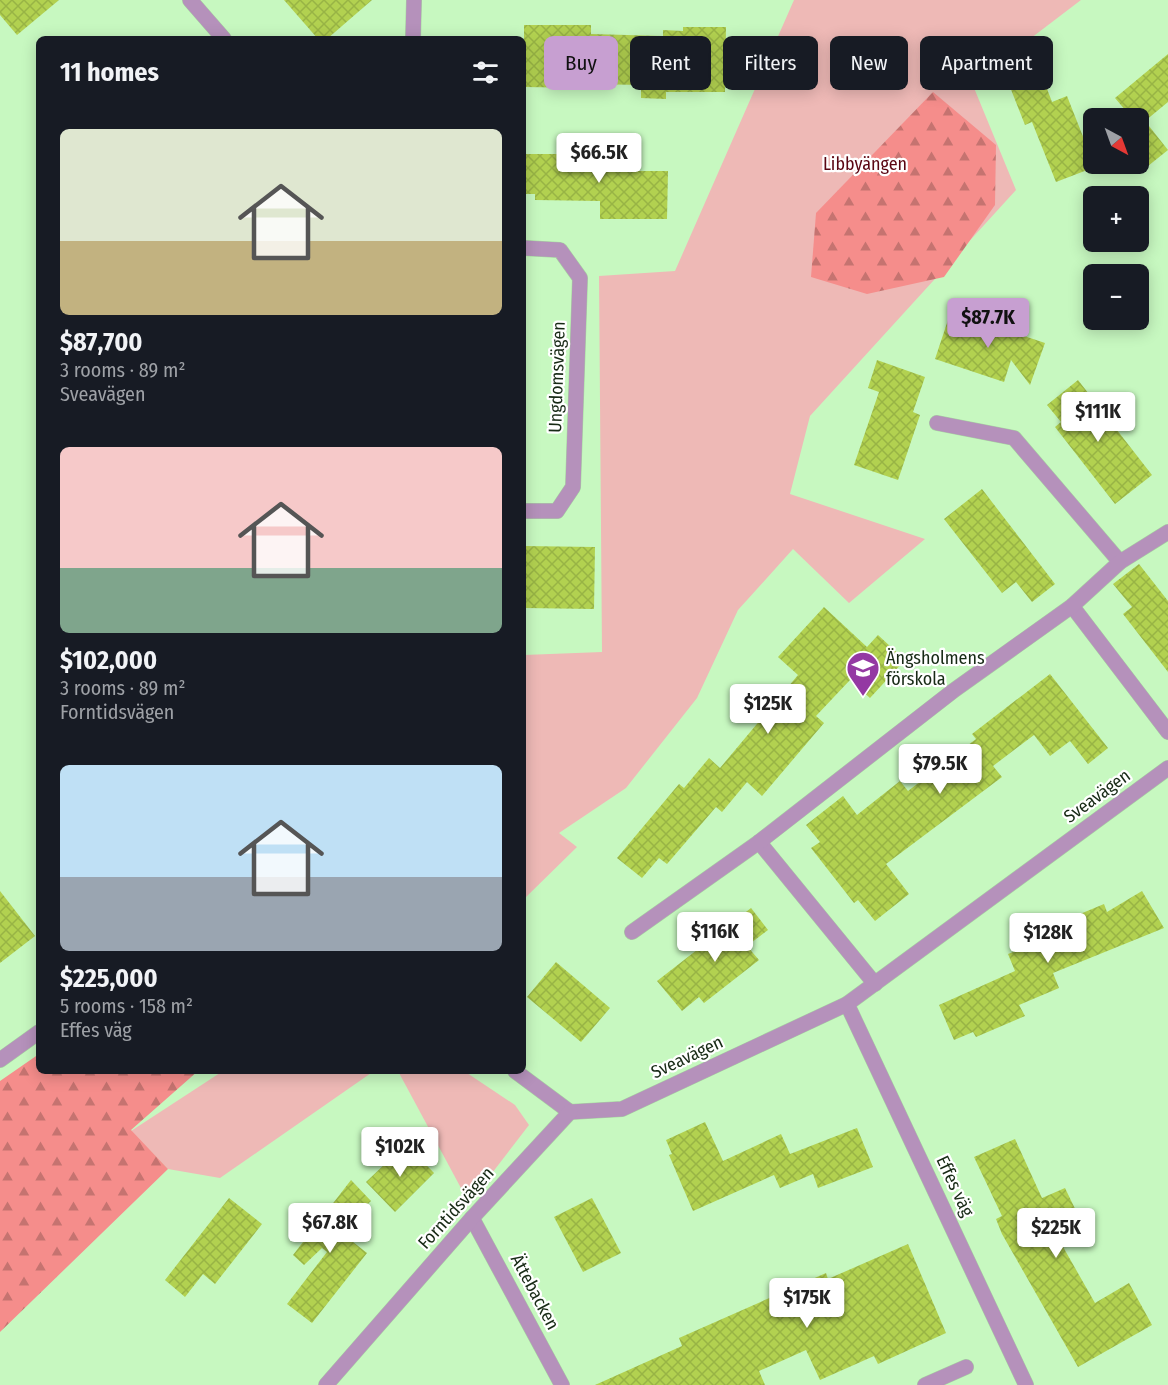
<!DOCTYPE html>
<html lang="en">
<head>
<meta charset="utf-8">
<style>
	:root { --surface:#171b24; --page:#242831; --text:#f1f3f6; --muted:#9ea1a6; --accent:#c79fd1 }
	body { margin:0; font-family:"Fira Sans Condensed",sans-serif; background:var(--page); color:var(--text); height:100vh; display:flex; flex-direction:column; font-size:22px; white-space:nowrap }
	* { box-sizing:border-box; margin:0 }
	p { font-size:20px; color:var(--muted) }
	.icon { flex:none; width:33px; height:33px; fill:none; stroke:currentColor; stroke-width:2; stroke-linecap:round; stroke-linejoin:round }
	.map { position:relative; flex:1; overflow:hidden }
	.side { position:absolute; left:36px; top:36px; width:490px; height:1038px; display:flex; flex-direction:column; background:var(--surface); border-radius:9px; box-shadow:0 3px 15px #0003 }
	.side>* { flex:none }
	.hud { position:absolute; left:544px; top:36px; width:532px; height:54px; display:flex; gap:12px }
	.needle { width:39px; rotate:139deg }
	.controls { position:absolute; left:1083px; top:108px; display:grid; gap:12px }
	.controls a { display:grid; place-items:center; width:66px; height:66px; border-radius:9px; background:var(--surface); box-shadow:0 3px 15px #0003; font-size:30px }
	.price { position:absolute; translate:-50% -51px; padding:0 14px; border-radius:6px; background:#fff; color:#222; font-size:20px; line-height:39px; filter:drop-shadow(0 2px 3px #0008) }
	.price::after { content:''; position:absolute; left:50%; top:36px; width:18px; height:14px; margin-left:-9px; background:inherit; clip-path:polygon(0 0,100% 0,50% 100%) }
	.price.current { background:var(--accent); color:#111 }
	ul { padding:0; list-style:none }
	li { display:grid; align-content:center; gap:12px; height:318px; padding:0 24px }
	li span { display:grid; place-items:center; height:186px; border-radius:9px; color:#555 }
	li>.icon { margin-inline-start:auto }
	span .icon { width:108px; height:108px; fill:#fffc; stroke-width:1 }
	li b { font-size:26px }
	h2 { display:flex; justify-content:space-between; align-items:center; height:72px; padding:0 24px; font-size:26px }
	.pill { padding:0 21px; border-radius:9px; background:var(--surface); box-shadow:0 3px 15px #0003; font-size:21px; line-height:54px }
	.pill.current { background:var(--accent); color:#111 }
	.map>svg:first-child { display:block }
</style>
</head>
<body>
<div class="map">
<svg width="1168" height="1385" viewBox="0 0 1168 1385">
	<defs>
		<pattern id="forest-firs" width="22" height="20" patternUnits="userSpaceOnUse" patternTransform="scale(1.5)"><rect width="22" height="20" fill="#f58d8b"/><path d="M5 1l3.5 6h-7zM16 11l3.5 6h-7z" fill="#c57370"/></pattern>
		<pattern id="building-cross-hatch" width="8" height="8" patternUnits="userSpaceOnUse" patternTransform="scale(1.5)"><rect width="8" height="8" fill="#b2d150"/><path d="M0 0l8 8M0 8l8-8" fill="none" stroke="#98b445"/></pattern>
	</defs>
	<rect width="100%" height="100%" fill="#c7f8c0"/>
	<g fill="#eeb9b6">
		<path d="M 794,0 L 1081,0 L 972,83 L 1016,190 L 810,416 L 790,494 L 925,539 L 849,603 L 793,549 L 738,610 L 697,698 L 626,788 L 559,833 L 577,847 L 524,899 L 524,655 L 602,652 L 599,276 L 675,271 Z"/>
		<path d="M 223,1071 L 374,1071 L 220,1178 L 168,1169 L 131,1131 Z"/>
		<path d="M 398,1071 L 464,1071 L 515,1105 L 529,1125 L 469,1203 Z"/>
	</g>
	<g fill="url(#forest-firs)">
		<path d="M 933,92 L 996,145 L 995,205 L 944,277 L 867,294 L 811,277 L 816,213 Z"/>
		<path d="M 39,1054 L 39,1071 L 198,1071 L 131,1130 L 168,1169 L 0,1332 L 0,1081 Z"/>
	</g>
	<g fill="url(#building-cross-hatch)">
		<path d="M 0,0 L 59,0 L 17,35 L 0,15 Z"/>
		<path d="M 284,0 L 372,0 L 327,39 L 318,39 Z"/>
		<path d="M 524,25 L 591,25 L 591,34 L 663,36 L 663,30 L 683,31 L 683,27 L 726,27 L 725,92 L 666,92 L 666,99 L 641,98 L 641,85 L 591,84 L 590,88 L 524,87 Z"/>
		<path d="M 1168,54 L 1168,102 L 1145,121 L 1168,150 L 1138,174 L 1138,118 L 1132,118 L 1115,98 Z"/>
		<path d="M 1038,65 L 1052,102 L 1067,96 L 1095,167 L 1056,182 L 1032,122 L 1025,125 L 1006,77 Z"/>
		<path d="M 601,152 L 633,152 L 633,171 L 668,171 L 667,219 L 600,219 L 600,201 L 535,200 L 535,194 L 524,194 L 524,154 L 601,154 Z"/>
		<path d="M 951,311 L 1045,343 L 1030,385 L 1011,360 L 1004,382 L 935,359 Z"/>
		<path d="M 877,360 L 925,377 L 913,412 L 920,415 L 898,480 L 854,465 L 879,392 L 868,388 Z"/>
		<path d="M 1078,380 L 1152,475 L 1115,504 L 1055,427 L 1061,422 L 1047,405 Z"/>
		<path d="M 982,489 L 1055,584 L 1032,602 L 1016,582 L 1002,593 L 944,519 Z"/>
		<path d="M 524,546 L 595,547 L 594,609 L 524,608 Z"/>
		<path d="M 1139,564 L 1168,601 L 1168,672 L 1123,614 L 1132,607 L 1113,584 Z"/>
		<path d="M 824,607 L 867,647 L 878,635 L 905,660 L 870,698 L 850,680 L 816,716 L 824,723 L 762,796 L 747,782 L 722,812 L 716,807 L 667,864 L 659,858 L 642,878 L 617,858 L 679,784 L 684,788 L 709,758 L 720,768 L 798,675 L 778,657 Z"/>
		<path d="M 1050,674 L 1108,748 L 1088,764 L 1070,741 L 1050,756 L 1034,735 L 993,766 L 1002,777 L 886,864 L 909,894 L 875,921 L 858,900 L 854,903 L 811,848 L 820,842 L 806,825 L 843,796 L 857,815 L 900,781 L 908,791 L 976,739 L 972,734 Z"/>
		<path d="M 0,891 L 35,936 L 0,963 Z"/>
		<path d="M 1142,891 L 1164,928 L 1053,973 L 1059,988 L 1019,1005 L 1025,1016 L 976,1037 L 973,1032 L 954,1040 L 939,1005 L 1015,971 L 1008,954 L 1036,943 L 1032,934 L 1104,904 L 1107,912 Z"/>
		<path d="M 751,908 L 768,930 L 747,946 L 759,960 L 704,1003 L 699,997 L 682,1011 L 657,981 Z"/>
		<path d="M 556,962 L 610,1008 L 581,1042 L 527,997 Z"/>
		<path d="M 705,1122 L 723,1161 L 781,1134 L 790,1154 L 857,1128 L 873,1167 L 818,1188 L 813,1174 L 780,1188 L 774,1175 L 693,1211 L 669,1155 L 672,1154 L 666,1140 Z"/>
		<path d="M 1015,1139 L 1042,1198 L 1065,1188 L 1080,1219 L 1054,1231 L 1095,1303 L 1129,1283 L 1152,1325 L 1078,1367 L 1002,1234 L 996,1219 L 1002,1216 L 974,1157 Z"/>
		<path d="M 406,1144 L 434,1173 L 395,1212 L 366,1182 Z"/>
		<path d="M 351,1180 L 371,1201 L 339,1231 L 367,1253 L 312,1323 L 287,1304 L 327,1252 L 322,1248 L 304,1265 L 293,1255 Z"/>
		<path d="M 229,1198 L 262,1224 L 215,1284 L 203,1274 L 185,1297 L 165,1280 Z"/>
		<path d="M 592,1198 L 621,1253 L 583,1272 L 554,1217 Z"/>
		<path d="M 908,1244 L 946,1333 L 878,1364 L 874,1356 L 820,1380 L 806,1350 L 759,1371 L 765,1385 L 595,1385 L 682,1346 L 679,1338 L 826,1273 L 828,1279 Z"/>
	</g>
	<g fill="none" stroke-linecap="round" stroke-linejoin="round">
		<defs>
			<g id="minor">
				<path d="M 190,0 L 224,39"/>
				<path d="M 413,39 L 414,0"/>
				<path d="M 524,248 L 560,250 L 580,278 L 573,487 L 557,511 L 524,511"/>
				<path d="M 937,423 L 1014,438 L 1120,562"/>
				<path d="M 1072,606 L 1168,732"/>
				<path d="M 759,842 L 875,984"/>
				<path d="M 632,932 L 759,842 L 953,691 L 1072,606 L 1120,562 L 1168,532"/>
				<path d="M 847,1004 L 1026,1385"/>
				<path d="M 0,1060 L 39,1032"/>
				<path d="M 515,1071 L 570,1112 L 622,1109 L 847,1004 L 1168,768"/>
				<path d="M 472,1218 L 562,1385"/>
				<path d="M 326,1385 L 472,1218 L 570,1112"/>
				<path d="M 925,1385 L 966,1367"/>
			</g>
		</defs>
		<use href="#minor" stroke="#a7d3a1" stroke-width="16"/>
		<use href="#minor" stroke="#b591bb" stroke-width="15"/>
	</g>
	<defs>
		<symbol id="school-pin" viewBox="-11 -11 22 30"><path d="M0 17L-7.5 6A9.5 9.5 0 1 1 7.5 6Z" fill="#9439a3" stroke="#fff"/><path d="M0-5L7-2L0 1L-7-2ZM-4 1L0 2.5L4 1V4Q0 6-4 4Z" fill="#fff"/></symbol>
	</defs>
	<g fill-rule="evenodd">
		<use href="#school-pin" x="844" y="649" width="38" height="52"/>
	</g>
	<g text-anchor="middle" stroke-width="4.5" stroke-linejoin="round" paint-order="stroke">
		<g font-size="18" fill="#5a0612" stroke="#fff">
			<text x="865" y="170">Libbyängen</text>
		</g>
		<g font-size="18" fill="#172a15" stroke="#fff">
			<text transform="translate(557 377) rotate(-88)" y="6">Ungdomsvägen</text>
			<text transform="translate(1097 796) rotate(-36)" y="6">Sveavägen</text>
			<text transform="translate(687 1057) rotate(-25)" y="6">Sveavägen</text>
			<text transform="translate(955 1186) rotate(65)" y="6">Effes väg</text>
			<text transform="translate(456 1208) rotate(-48)" y="6">Forntidsvägen</text>
			<text transform="translate(535 1292) rotate(62)" y="6">Ättebacken</text>
		</g>
		<g font-size="18" fill="#172a15" stroke="#fff" text-anchor="start">
			<text x="886" y="664">Ängsholmens<tspan x="886" dy="21">förskola</tspan></text>
		</g>
	</g>
</svg>
<div class="controls">
<a><svg class="needle" viewBox="-14 -14 28 28"><path d="M0-13l5 13h-10z" fill="#e53935"/><path d="M0 13l5-13h-10z" fill="#9ea1a6"/></svg></a>
<a>+</a>
<a>−</a>
</div>
<b class="price" style="left:599px;top:184px">$66.5K</b>
<b class="price current" style="left:988px;top:349px">$87.7K</b>
<b class="price" style="left:1098px;top:443px">$111K</b>
<b class="price" style="left:768px;top:735px">$125K</b>
<b class="price" style="left:940px;top:795px">$79.5K</b>
<b class="price" style="left:715px;top:963px">$116K</b>
<b class="price" style="left:1048px;top:964px">$128K</b>
<b class="price" style="left:400px;top:1178px">$102K</b>
<b class="price" style="left:330px;top:1254px">$67.8K</b>
<b class="price" style="left:1056px;top:1259px">$225K</b>
<b class="price" style="left:807px;top:1329px">$175K</b>
<div class="hud">
<a class="pill current">Buy</a>
<a class="pill">Rent</a>
<a class="pill">Filters</a>
<a class="pill">New</a>
<a class="pill">Apartment</a>
</div>
<section class="side">
<h2>11 homes<svg class="icon" aria-label="filters" viewBox="0 0 24 24"><path d="M4 7h16M4 17h16"/><circle cx="9" cy="7" r="2"/><circle cx="15" cy="17" r="2"/></svg></h2>
<ul>
<li><span style="background:linear-gradient(#dfe7d0 60%,#c2b280 0)"><svg class="icon" aria-label="home" viewBox="0 0 24 24"><path d="M3 11l9-7 9 7M6 9v11h12V9"/></svg></span><div><b>$87,700</b><p>3 rooms · 89 m²</p><p>Sveavägen</p></div></li>
<li><span style="background:linear-gradient(#f6c9c9 65%,#7fa58c 0)"><svg class="icon" aria-label="home" viewBox="0 0 24 24"><path d="M3 11l9-7 9 7M6 9v11h12V9"/></svg></span><div><b>$102,000</b><p>3 rooms · 89 m²</p><p>Forntidsvägen</p></div></li>
<li><span style="background:linear-gradient(#bfe0f5 60%,#9aa5b1 0)"><svg class="icon" aria-label="home" viewBox="0 0 24 24"><path d="M3 11l9-7 9 7M6 9v11h12V9"/></svg></span><div><b>$225,000</b><p>5 rooms · 158 m²</p><p>Effes väg</p></div></li>
</ul>
</section>
</div>
</body>
</html>
